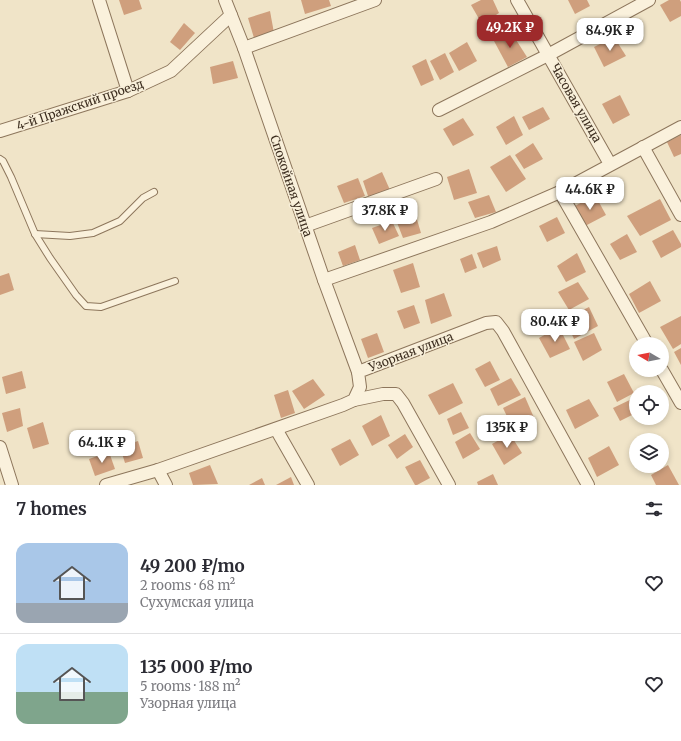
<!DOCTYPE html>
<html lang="en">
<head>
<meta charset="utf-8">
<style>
	:root { --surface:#fff; --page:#f7f7f7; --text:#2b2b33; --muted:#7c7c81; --line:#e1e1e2; --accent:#9e2a2b }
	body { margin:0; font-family:Merriweather,serif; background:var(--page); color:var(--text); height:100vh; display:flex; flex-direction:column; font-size:15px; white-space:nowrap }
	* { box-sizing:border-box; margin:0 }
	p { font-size:13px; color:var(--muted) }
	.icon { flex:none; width:22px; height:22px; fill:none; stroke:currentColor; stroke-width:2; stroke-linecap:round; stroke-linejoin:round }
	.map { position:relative; height:485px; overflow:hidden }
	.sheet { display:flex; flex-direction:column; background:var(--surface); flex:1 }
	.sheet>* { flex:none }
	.needle { width:26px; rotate:280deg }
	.tools { position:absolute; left:629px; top:337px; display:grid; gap:8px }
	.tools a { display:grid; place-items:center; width:40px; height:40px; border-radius:50%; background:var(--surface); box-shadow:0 2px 6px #0003; font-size:20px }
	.price { position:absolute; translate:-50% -34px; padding:0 9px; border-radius:8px; background:#fff; color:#222; font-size:13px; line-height:26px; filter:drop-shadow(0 1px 2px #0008) }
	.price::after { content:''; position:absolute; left:50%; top:24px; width:12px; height:9px; margin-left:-6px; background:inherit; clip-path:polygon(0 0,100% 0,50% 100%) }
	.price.selected { background:var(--accent); color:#fff }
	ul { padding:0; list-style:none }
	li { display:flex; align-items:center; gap:12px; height:100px; padding:0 16px }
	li+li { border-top:1px solid var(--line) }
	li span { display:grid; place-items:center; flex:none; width:112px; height:80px; border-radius:12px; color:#555 }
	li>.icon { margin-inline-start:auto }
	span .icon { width:48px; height:48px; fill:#fffc; stroke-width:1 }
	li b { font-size:17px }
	h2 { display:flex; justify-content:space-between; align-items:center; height:48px; padding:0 16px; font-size:17px }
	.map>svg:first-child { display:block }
</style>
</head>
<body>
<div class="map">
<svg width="681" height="485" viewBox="0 0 681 485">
	<rect width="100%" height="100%" fill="#f0e4c8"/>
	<g fill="#cf9f7d">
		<path d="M 119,0 L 139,0 L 142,9 L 124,15 Z"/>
		<path d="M 301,0 L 329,0 L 331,6 L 305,14 Z"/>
		<path d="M 481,0 L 493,0 L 499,13 L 482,24 L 471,5 Z"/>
		<path d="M 568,0 L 587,0 L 590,6 L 575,14 Z"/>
		<path d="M 669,0 L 680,0 L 681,2 L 681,16 L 670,22 L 660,5 Z"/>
		<path d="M 270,11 L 274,33 L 254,38 L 248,18 Z"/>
		<path d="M 184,23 L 195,33 L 180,50 L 170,42 Z"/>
		<path d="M 511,32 L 527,57 L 508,67 L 494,41 Z"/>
		<path d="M 614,37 L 626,56 L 604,67 L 594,47 Z"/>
		<path d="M 467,42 L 477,61 L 459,71 L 449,53 Z"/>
		<path d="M 445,53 L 454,72 L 440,80 L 430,61 Z"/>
		<path d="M 426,59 L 434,80 L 421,86 L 412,66 Z"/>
		<path d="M 233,61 L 238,78 L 213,84 L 210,67 Z"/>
		<path d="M 620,95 L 630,115 L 613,124 L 602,104 Z"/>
		<path d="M 543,107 L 550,119 L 529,130 L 522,117 Z"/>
		<path d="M 514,116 L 523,135 L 506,145 L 496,127 Z"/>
		<path d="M 463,118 L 474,135 L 453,146 L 443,129 Z"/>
		<path d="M 681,135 L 681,154 L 674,157 L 667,142 Z"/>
		<path d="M 533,143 L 543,159 L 524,169 L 515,155 Z"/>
		<path d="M 510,155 L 526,179 L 506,192 L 490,167 Z"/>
		<path d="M 469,169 L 477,193 L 454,200 L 447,177 Z"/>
		<path d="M 382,172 L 390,190 L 369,199 L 363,181 Z"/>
		<path d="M 358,178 L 365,196 L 344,203 L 337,186 Z"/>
		<path d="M 489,195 L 496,212 L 475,218 L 468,202 Z"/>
		<path d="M 595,195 L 606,215 L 585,226 L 575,206 Z"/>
		<path d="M 660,199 L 671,220 L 640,236 L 627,216 Z"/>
		<path d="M 415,213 L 421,233 L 403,238 L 396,220 Z"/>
		<path d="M 557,217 L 565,233 L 547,242 L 539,226 Z"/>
		<path d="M 392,221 L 399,236 L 379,244 L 372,228 Z"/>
		<path d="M 673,230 L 681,244 L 681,247 L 661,258 L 652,241 Z"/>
		<path d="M 627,234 L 637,252 L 620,260 L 610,244 Z"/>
		<path d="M 355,245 L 360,260 L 343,266 L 338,252 Z"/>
		<path d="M 497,246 L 501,260 L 483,268 L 477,253 Z"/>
		<path d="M 577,253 L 586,272 L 566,282 L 557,266 Z"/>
		<path d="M 472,254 L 477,268 L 465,273 L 460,259 Z"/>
		<path d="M 413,263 L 420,287 L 401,293 L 393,270 Z"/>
		<path d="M 9,273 L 14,290 L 0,295 L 0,276 Z"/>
		<path d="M 650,281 L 661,301 L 639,313 L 629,294 Z"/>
		<path d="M 578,282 L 589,299 L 569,310 L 558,292 Z"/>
		<path d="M 444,293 L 452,316 L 431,324 L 425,300 Z"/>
		<path d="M 414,305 L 420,323 L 404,329 L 397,311 Z"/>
		<path d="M 589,307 L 598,326 L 574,339 L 565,319 Z"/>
		<path d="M 681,316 L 681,344 L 673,349 L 660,327 Z"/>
		<path d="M 559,327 L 570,349 L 550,358 L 539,338 Z"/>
		<path d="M 377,333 L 384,352 L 368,358 L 361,339 Z"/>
		<path d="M 594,333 L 602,350 L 583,361 L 574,342 Z"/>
		<path d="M 681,348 L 681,365 L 674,352 Z"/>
		<path d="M 490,361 L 500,380 L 485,387 L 475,369 Z"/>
		<path d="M 22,371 L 26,388 L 6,394 L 2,377 Z"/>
		<path d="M 624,374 L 634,393 L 617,402 L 607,382 Z"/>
		<path d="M 511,378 L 521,395 L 498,406 L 490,389 Z"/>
		<path d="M 313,379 L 325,395 L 304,409 L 292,391 Z"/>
		<path d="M 453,383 L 463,403 L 439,415 L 428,395 Z"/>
		<path d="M 288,390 L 295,413 L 281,418 L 274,395 Z"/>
		<path d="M 525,397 L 535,420 L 514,431 L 503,408 Z"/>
		<path d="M 636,397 L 636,413 L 620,421 L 613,408 Z"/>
		<path d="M 589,399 L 599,416 L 575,429 L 566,410 Z"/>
		<path d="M 20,408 L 23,426 L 7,432 L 2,413 Z"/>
		<path d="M 461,412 L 469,428 L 453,435 L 447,419 Z"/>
		<path d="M 381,415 L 390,436 L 372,446 L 362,426 Z"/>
		<path d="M 43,422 L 49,444 L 33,449 L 27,428 Z"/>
		<path d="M 470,433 L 480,449 L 463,459 L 455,442 Z"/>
		<path d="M 405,434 L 413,447 L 397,459 L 388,445 Z"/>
		<path d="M 510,434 L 522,453 L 504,465 L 492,444 Z"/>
		<path d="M 350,439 L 359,455 L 340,466 L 331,449 Z"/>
		<path d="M 138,441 L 143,458 L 125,463 L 120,447 Z"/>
		<path d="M 609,446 L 619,465 L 597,477 L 588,458 Z"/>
		<path d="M 109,452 L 115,469 L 95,476 L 89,459 Z"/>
		<path d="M 420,460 L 430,478 L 417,485 L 415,485 L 405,467 Z"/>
		<path d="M 210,465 L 218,484 L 193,485 L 189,473 Z"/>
		<path d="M 668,465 L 679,485 L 656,485 L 651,475 Z"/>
		<path d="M 493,474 L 498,485 L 478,485 L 477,482 Z"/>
		<path d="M 291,477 L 294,485 L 276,485 Z"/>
		<path d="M 262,478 L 265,485 L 249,485 Z"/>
	</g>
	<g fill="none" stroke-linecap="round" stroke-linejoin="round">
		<defs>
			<g id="lane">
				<path d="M 0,159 L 3,161 L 11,177 L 35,234 L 50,258 L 76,295 L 86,306 L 101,307 L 175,281"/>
				<path d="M 35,234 L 70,236 L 93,233 L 120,221 L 143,198 L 154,192"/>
			</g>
			<g id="street">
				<path d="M 99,0 L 128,91"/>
				<path d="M 225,0 L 244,48 L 324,280 L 358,372"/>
				<path d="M 517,0 L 610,164"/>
				<path d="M 244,48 L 375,0"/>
				<path d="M 439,110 L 548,55 L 649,0"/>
				<path d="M 0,131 L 128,91 L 171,71 L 231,15"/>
				<path d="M 643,147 L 681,215"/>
				<path d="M 560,192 L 647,344"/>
				<path d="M 305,226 L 436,179"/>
				<path d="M 324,280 L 491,222 L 560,192 L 681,127"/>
				<path d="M 662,370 L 681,403"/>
				<path d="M 354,400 L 383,394 L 396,394 L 403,403 L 449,485"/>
				<path d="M 276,429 L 308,485"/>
				<path d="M 0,447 L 12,485"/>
				<path d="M 158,470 L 166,485"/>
				<path d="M 106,485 L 158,470 L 343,405 L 354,400 L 360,387 L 358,372 L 486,323 L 496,322 L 503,331 L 588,485"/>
			</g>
		</defs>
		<use href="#lane" stroke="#8d765c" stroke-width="8"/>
		<use href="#street" stroke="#8d765c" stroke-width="14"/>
		<use href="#lane" stroke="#faf1dc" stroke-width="6"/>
		<use href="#street" stroke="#faf1dc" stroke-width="12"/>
	</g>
	<g text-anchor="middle" stroke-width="3" stroke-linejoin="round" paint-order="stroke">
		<g font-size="12" fill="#3d2e20" stroke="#f7eed8">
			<text transform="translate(576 103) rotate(60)" y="4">Часовая улица</text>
			<text transform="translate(80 105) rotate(-19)" y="4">4-й Пражский проезд</text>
			<text transform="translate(291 186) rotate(71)" y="4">Спокойная улица</text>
			<text transform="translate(411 352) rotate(-21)" y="4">Узорная улица</text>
		</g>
	</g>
</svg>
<div class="tools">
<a><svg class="needle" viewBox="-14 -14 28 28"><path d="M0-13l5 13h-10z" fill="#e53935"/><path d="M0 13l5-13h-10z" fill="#7c7c81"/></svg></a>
<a><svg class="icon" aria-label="locate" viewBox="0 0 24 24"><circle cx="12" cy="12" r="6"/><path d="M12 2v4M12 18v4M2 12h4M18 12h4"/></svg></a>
<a><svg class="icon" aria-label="layers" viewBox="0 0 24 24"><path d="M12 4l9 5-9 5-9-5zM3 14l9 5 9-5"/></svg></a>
</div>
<b class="price selected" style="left:510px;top:49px">49.2K ₽</b>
<b class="price" style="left:610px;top:52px">84.9K ₽</b>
<b class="price" style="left:590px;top:211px">44.6K ₽</b>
<b class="price" style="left:385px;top:232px">37.8K ₽</b>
<b class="price" style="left:555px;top:343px">80.4K ₽</b>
<b class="price" style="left:507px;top:449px">135K ₽</b>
<b class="price" style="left:102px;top:464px">64.1K ₽</b>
</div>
<section class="sheet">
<h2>7 homes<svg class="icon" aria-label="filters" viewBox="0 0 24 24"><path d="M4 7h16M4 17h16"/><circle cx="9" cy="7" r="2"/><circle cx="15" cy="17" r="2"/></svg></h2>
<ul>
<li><span style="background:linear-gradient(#a9c7e8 75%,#9aa5b1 0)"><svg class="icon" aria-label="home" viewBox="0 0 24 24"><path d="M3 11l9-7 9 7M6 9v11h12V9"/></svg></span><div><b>49 200 ₽/mo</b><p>2 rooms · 68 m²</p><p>Сухумская улица</p></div><svg class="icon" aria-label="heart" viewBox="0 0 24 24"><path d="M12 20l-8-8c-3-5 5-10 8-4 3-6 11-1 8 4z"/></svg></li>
<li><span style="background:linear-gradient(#bfe0f5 60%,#7fa58c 0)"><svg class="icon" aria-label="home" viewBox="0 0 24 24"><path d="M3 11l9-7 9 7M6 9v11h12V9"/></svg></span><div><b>135 000 ₽/mo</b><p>5 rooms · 188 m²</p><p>Узорная улица</p></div><svg class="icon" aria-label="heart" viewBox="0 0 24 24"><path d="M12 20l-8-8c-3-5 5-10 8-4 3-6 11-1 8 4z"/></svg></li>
</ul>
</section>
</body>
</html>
